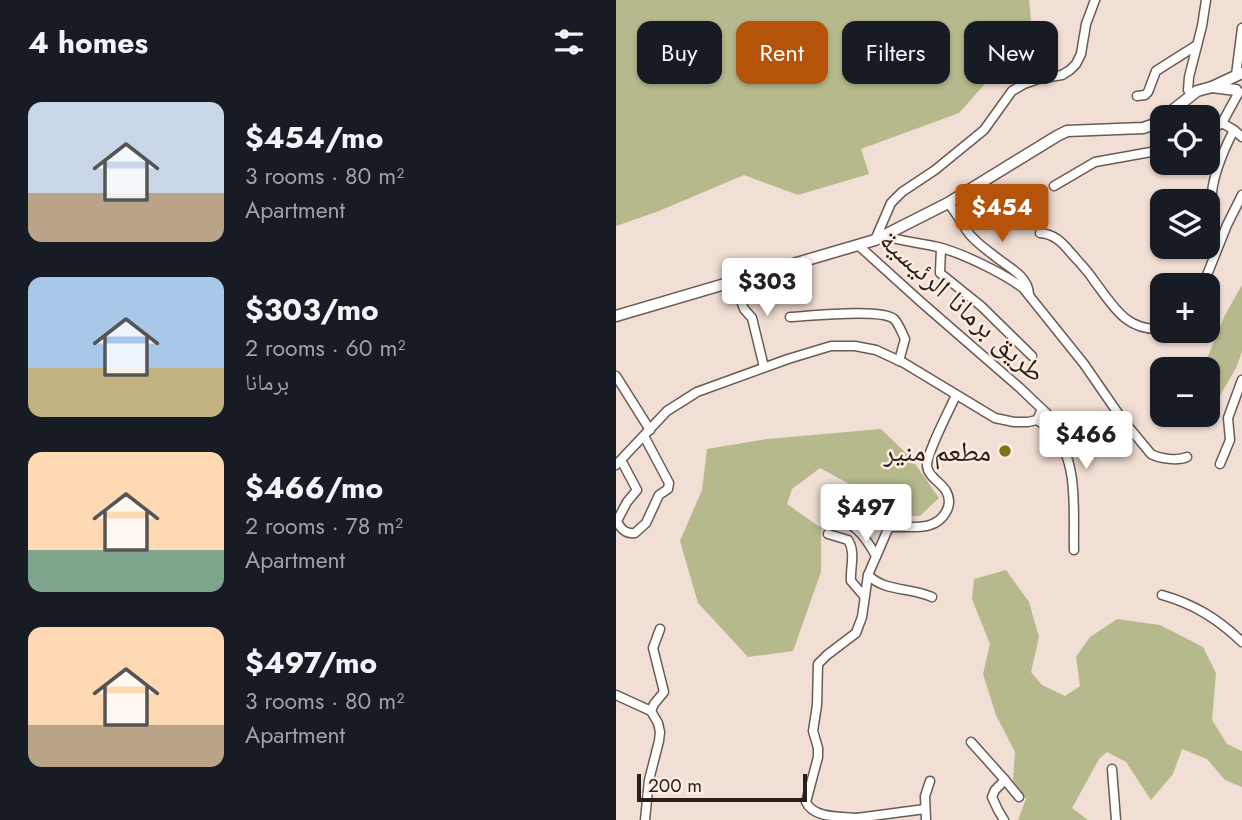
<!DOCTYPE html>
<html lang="en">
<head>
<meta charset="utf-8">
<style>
	:root { --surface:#171b24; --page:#20242c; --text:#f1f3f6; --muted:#9ea1a6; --accent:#b45309 }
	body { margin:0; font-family:Jost,"Noto Naskh Arabic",sans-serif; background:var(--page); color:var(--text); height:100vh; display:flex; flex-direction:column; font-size:26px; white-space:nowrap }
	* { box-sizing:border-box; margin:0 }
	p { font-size:23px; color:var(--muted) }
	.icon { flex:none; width:38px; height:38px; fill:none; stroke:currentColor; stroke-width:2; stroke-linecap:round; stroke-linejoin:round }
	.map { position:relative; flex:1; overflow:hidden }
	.panel { display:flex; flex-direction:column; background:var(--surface); width:616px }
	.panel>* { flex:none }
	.top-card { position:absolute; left:21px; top:21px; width:499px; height:63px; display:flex; gap:14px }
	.fabs { position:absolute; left:534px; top:105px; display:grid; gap:14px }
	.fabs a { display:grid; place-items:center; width:70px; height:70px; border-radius:14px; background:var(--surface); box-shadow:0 2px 5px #0004; font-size:35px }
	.scale { position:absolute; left:21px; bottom:18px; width:170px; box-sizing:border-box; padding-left:7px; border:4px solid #261f1b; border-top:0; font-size:19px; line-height:24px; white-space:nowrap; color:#261f1b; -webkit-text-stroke:5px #feece1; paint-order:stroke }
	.price { position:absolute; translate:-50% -60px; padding:0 16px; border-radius:7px; background:#fff; color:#222; font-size:23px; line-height:46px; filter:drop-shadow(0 2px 4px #0008) }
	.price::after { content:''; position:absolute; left:50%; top:42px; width:21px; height:16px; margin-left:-10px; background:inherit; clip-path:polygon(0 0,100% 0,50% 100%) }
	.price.current { background:var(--accent); color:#fff }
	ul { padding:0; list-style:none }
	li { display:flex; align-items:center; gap:21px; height:175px; padding:0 28px }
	li span { display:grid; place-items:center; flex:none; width:196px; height:140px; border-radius:14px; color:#555 }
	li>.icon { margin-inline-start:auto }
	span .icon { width:84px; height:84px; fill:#fffc; stroke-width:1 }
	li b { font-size:30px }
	h2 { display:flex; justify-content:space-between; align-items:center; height:84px; padding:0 28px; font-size:30px }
	.tag { padding:0 24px; border-radius:14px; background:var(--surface); box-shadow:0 2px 5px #0004; font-size:24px; line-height:63px }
	.tag.current { background:var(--accent); color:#fff }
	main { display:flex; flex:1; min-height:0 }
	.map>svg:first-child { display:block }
</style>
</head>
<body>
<main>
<section class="panel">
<h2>4 homes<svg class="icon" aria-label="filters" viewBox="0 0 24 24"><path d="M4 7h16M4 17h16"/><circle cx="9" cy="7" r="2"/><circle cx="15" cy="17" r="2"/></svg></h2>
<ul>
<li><span style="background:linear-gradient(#c9d6e8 65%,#b9a48a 0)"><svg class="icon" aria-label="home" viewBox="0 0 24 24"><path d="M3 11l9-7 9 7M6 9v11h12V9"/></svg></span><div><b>$454/mo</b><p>3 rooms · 80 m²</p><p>Apartment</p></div></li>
<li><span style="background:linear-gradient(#a9c7e8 65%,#c2b280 0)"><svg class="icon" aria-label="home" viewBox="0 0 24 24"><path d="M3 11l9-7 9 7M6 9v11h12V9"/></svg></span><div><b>$303/mo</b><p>2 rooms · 60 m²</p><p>برمانا</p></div></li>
<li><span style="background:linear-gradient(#ffd9b3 70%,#7fa58c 0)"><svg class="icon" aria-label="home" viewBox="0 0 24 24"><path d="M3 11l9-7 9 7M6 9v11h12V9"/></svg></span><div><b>$466/mo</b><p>2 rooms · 78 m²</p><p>Apartment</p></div></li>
<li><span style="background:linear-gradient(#ffd9b3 70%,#b9a48a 0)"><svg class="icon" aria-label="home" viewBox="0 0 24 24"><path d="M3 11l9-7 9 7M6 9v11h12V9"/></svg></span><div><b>$497/mo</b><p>3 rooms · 80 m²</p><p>Apartment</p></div></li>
</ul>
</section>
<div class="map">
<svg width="626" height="820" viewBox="0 0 626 820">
	<rect width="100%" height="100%" fill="#f1ded4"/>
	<g fill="#b5b98c">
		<path d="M 0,0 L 413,0 L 416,31 L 343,113 L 245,149 L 253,174 L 182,195 L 128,175 L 43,211 L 0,226 Z"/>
		<path d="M 626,285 L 626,351 L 620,368 L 595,411 L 592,411 L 592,369 L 584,369 L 592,356 L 609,315 Z"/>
		<path d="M 265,429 L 295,458 L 323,498 L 304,516 L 256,516 L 239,487 L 204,468 L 176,489 L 171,504 L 205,528 L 205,572 L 177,651 L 132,657 L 82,603 L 64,541 L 86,490 L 91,449 L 151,439 Z"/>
		<path d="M 390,570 L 413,602 L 423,637 L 415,672 L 426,685 L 449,696 L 464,686 L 460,657 L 474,637 L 501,619 L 544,625 L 587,647 L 600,673 L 596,720 L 611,744 L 626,751 L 626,787 L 609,780 L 591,759 L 566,749 L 557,774 L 535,800 L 510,762 L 491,752 L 483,759 L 456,808 L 472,820 L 402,820 L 410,799 L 397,781 L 399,752 L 380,715 L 367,674 L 374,644 L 356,599 L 358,579 Z"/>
	</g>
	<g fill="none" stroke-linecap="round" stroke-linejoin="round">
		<defs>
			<g id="minor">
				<path d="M 620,75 L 626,28"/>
				<path d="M 576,95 L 572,90 L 573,77 L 586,26 L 590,0"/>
				<path d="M 521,96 L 529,95 L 532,92 L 540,71 L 581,45"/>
				<path d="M 606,123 L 618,130 L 626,137"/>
				<path d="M 592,132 L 606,123 L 623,92"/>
				<path d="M 438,186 L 479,162 L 546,150"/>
				<path d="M 332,203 C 340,212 345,222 351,231 C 357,240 368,248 376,254 C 390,266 412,275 413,294"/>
				<path d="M 597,208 C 591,187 608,149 618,130"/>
				<path d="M 424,233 C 438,234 446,242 455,253 C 463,262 472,271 479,282 C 498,307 510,331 546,329"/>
				<path d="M 268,236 C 286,241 304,243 322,247 C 346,253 387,273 407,288 L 468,364 L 506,419 L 535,454 C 544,459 562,461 571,457"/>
				<path d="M 259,240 L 275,203 L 286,192 L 319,170 L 368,130 L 396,91 L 408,84 L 422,79 L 446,75 L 454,70 L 460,64 L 465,54 L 470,24 L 479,0"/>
				<path d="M 325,248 L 324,273 L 365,306 L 416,356"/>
				<path d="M 118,281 L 128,309 L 136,318 L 148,367"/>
				<path d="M 587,285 L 611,225 L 626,195"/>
				<path d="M 174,317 C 194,316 265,308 278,319 C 283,324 286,333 289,339 L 283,361"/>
				<path d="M 0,376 L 34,430"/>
				<path d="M 426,409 L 439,421 L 459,451"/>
				<path d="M 421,420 C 427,424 434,428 438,433 C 463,463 457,513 458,550"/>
				<path d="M 5,460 L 21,490 L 11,502 L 1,521 C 5,530 10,534 19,533 L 30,523 L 43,495 L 52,489 L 53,483 L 28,436"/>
				<path d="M 604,464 L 614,440 L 612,418 L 626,380"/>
				<path d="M 0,465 L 51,411 L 81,392 L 172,359 L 215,346 L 239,346 L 260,350 L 288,363 L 379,418 L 398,422 L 412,422 L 421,420 L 426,409 L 404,388 L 305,302 L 242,245"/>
				<path d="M 214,514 C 238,523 248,534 260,556"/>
				<path d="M 212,534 L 232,540 C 240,552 234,567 235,581 L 248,596"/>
				<path d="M 252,575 C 269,592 294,587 316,597"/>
				<path d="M 546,595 C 578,604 602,619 626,642"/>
				<path d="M 0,695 L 35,711 L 42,723 L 44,732 L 43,741 L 33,780 L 29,820"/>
				<path d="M 35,711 L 38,704 L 48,692 L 37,648 L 44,629"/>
				<path d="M 355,742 L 389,780 L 379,790 L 376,797 L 382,810 L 388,820"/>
				<path d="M 496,769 L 500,820"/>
				<path d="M 389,780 L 403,797"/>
				<path d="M 241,818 L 309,809"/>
				<path d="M 242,820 L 241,818 C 225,816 198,819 190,802 L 202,757 L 202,748 L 197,731 L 201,705 L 202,664 L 211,655 L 240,633 L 246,617 L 252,575 L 272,529 L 276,527 C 295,526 319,532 330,512 C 334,505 334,498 330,491 C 325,482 312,477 311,466 C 310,454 334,409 340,395"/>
				<path d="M 310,820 L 309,796 L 314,781"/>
			</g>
			<g id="major">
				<path d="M 596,87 L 620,90"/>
				<path d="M 548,117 L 581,91 L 596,87 L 626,73"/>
				<path d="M 0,316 L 259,240 L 332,203 L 441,136 L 451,131 L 527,128 L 536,125 L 546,119"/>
			</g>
		</defs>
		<use href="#minor" stroke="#6b5b52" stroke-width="11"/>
		<use href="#major" stroke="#6b5b52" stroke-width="13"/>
		<use href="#minor" stroke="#fff" stroke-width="8"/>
		<use href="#major" stroke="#fff" stroke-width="10"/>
	</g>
	<circle fill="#7d7416" stroke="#feece1" stroke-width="2.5" cx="389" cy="451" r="7"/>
	<g text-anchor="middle" stroke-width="5" stroke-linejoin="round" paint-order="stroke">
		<g font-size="28" fill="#261f1b" stroke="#feece1">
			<text transform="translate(347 306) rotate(42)" y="10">طريق برمانا الرئيسية</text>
		</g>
		<g font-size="28" fill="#261f1b" stroke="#feece1" text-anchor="end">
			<text x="375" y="461">مطعم منير</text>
		</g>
	</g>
</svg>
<div class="fabs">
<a><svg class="icon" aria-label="locate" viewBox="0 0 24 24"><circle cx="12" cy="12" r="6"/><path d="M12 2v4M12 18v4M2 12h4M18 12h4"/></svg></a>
<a><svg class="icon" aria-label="layers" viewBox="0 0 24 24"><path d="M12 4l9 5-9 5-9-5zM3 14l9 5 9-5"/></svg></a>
<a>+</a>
<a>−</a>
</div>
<div class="scale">200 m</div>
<b class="price current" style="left:386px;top:244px">$454</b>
<b class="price" style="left:151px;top:318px">$303</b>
<b class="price" style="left:470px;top:471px">$466</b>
<b class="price" style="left:250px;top:544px">$497</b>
<div class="top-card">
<a class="tag">Buy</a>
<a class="tag current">Rent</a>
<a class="tag">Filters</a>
<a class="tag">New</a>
</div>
</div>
</main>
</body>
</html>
